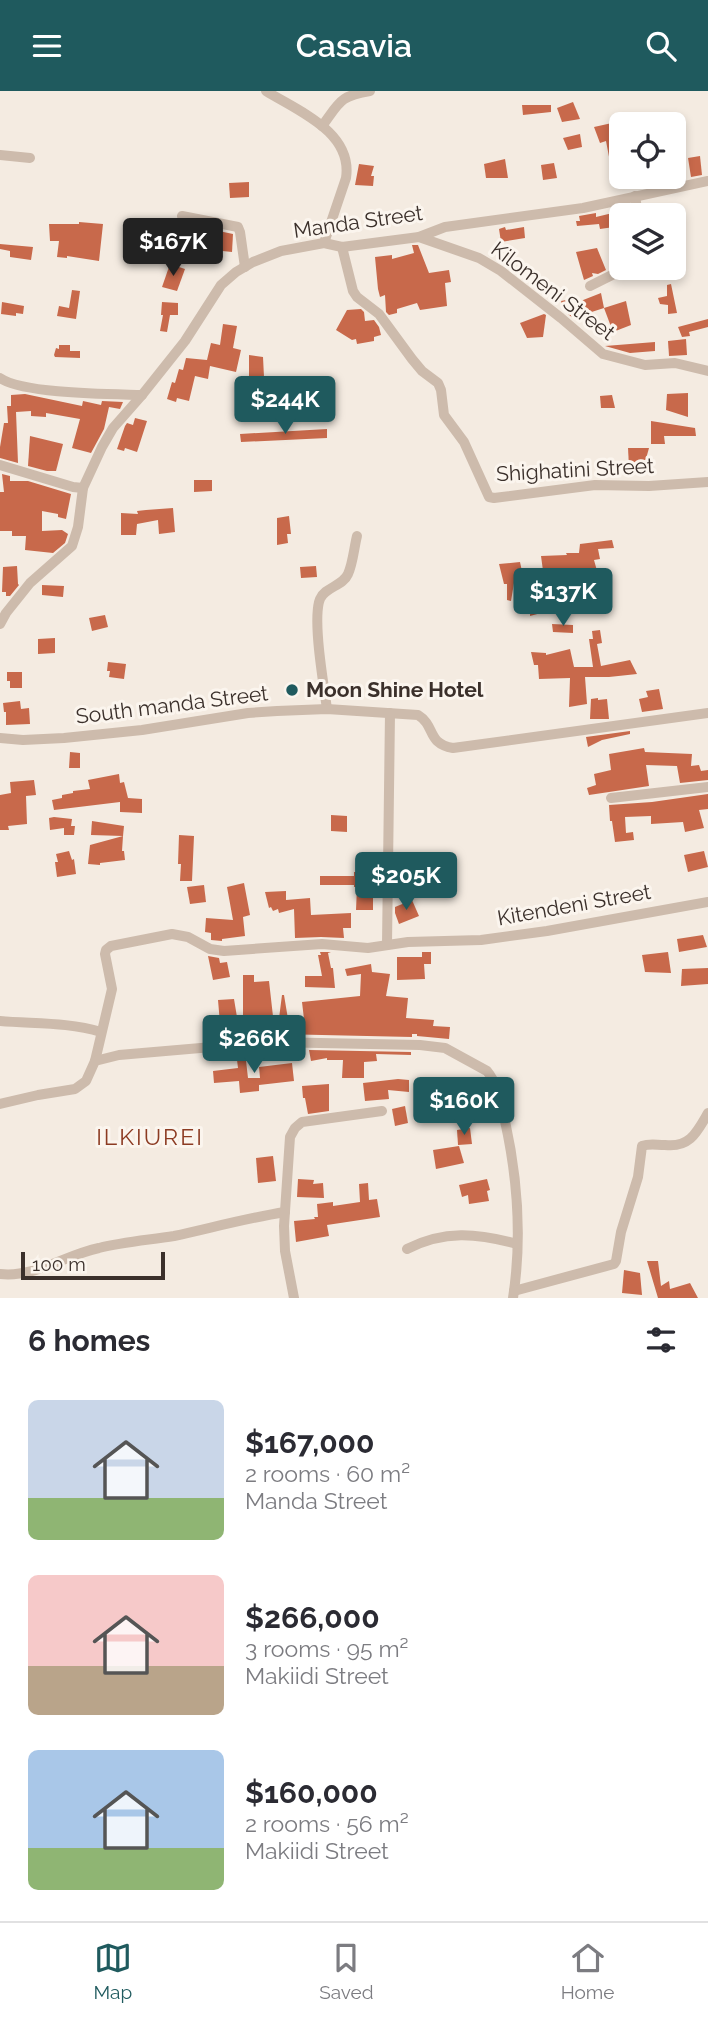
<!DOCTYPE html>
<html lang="en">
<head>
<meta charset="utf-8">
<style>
	:root { --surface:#fff; --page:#f7f7f7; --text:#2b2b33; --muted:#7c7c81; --line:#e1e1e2; --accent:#1f5a5e }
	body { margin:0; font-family:Raleway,sans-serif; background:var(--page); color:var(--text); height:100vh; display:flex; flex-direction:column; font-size:26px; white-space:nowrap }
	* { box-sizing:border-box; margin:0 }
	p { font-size:23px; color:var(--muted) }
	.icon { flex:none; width:38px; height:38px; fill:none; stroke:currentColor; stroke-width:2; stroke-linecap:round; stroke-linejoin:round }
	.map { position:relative; height:1207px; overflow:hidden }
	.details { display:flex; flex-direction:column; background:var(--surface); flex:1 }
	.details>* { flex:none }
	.controls { position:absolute; left:609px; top:21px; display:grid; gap:14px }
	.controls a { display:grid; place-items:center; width:77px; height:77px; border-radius:10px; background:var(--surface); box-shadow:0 4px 10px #0003; font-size:35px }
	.scale { position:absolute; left:21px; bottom:18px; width:144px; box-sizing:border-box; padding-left:7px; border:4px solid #3b302b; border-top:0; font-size:19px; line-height:24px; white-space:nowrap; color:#3b302b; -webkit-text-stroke:5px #fbf5ee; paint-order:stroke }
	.price { position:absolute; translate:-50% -60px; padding:0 16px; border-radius:7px; background:var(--accent); color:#fff; font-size:23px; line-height:46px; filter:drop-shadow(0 2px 4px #0008) }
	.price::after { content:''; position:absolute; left:50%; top:42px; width:21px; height:16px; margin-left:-10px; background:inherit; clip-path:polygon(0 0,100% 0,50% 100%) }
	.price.on { background:#222; color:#fff }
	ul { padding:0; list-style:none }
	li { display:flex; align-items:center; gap:21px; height:175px; padding:0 28px }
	li span { display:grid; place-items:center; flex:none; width:196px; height:140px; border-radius:10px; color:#555 }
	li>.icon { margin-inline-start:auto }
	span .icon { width:84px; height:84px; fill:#fffc; stroke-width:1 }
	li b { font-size:30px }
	h2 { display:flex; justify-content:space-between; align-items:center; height:84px; padding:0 28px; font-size:30px }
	header { display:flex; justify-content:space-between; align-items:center; height:91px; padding:0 28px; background:var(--accent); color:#fff; font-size:32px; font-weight:600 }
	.dock { display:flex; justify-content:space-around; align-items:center; height:98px; border-top:2px solid var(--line); background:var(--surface); font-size:19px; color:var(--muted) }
	.dock a { display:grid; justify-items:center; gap:4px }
	.dock .on { color:var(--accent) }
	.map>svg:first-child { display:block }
</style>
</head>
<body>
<header><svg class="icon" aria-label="menu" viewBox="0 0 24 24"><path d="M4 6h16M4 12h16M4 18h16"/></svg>Casavia<svg class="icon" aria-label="search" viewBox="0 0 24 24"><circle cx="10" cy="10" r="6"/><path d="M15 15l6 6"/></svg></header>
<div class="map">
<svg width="708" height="1207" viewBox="0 0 708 1207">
	<rect width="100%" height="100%" fill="#f4ebe1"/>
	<g fill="#c8694b">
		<path d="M 573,11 L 580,28 L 562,31 L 557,17 Z"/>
		<path d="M 522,14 L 551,14 L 551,21 L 523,24 Z"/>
		<path d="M 640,21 L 654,22 L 653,33 L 622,33 L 622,30 L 640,26 Z"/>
		<path d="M 621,30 L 621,68 L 610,71 L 606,50 L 600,52 L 594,36 Z"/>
		<path d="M 580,43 L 582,56 L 568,59 L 563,47 Z"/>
		<path d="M 700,65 L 702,84 L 691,86 L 688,67 Z"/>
		<path d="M 505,68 L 508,87 L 486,87 L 484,73 Z"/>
		<path d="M 554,72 L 557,87 L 543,89 L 541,74 Z"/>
		<path d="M 359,73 L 374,75 L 371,85 L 374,85 L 373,95 L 355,94 Z"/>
		<path d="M 249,91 L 249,106 L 230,107 L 229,92 Z"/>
		<path d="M 621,120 L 621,135 L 600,138 L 599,133 L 577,135 L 576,130 L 580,130 L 579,125 L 596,122 L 596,126 Z"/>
		<path d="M 79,131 L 103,133 L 99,170 L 67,165 L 67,167 L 57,166 L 59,150 L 50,150 L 49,133 L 79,133 Z"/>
		<path d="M 182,133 L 197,135 L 197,145 L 177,145 L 178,135 L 182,136 Z"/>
		<path d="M 505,136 L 506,139 L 524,136 L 525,147 L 501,151 L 499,138 Z"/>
		<path d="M 214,139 L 233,143 L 232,161 L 213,159 Z"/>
		<path d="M 0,153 L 33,156 L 31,169 L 10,166 L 10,160 L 0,158 Z"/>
		<path d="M 412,154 L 418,154 L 429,182 L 449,179 L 451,191 L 445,192 L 447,215 L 420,219 L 417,212 L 397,218 L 397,222 L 389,224 L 386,221 L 385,204 L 380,206 L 378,198 L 375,166 L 392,164 L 392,168 L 414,162 Z"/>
		<path d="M 597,157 L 606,179 L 598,183 L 592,182 L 593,185 L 584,189 L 576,161 Z"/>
		<path d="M 170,173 L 185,178 L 177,200 L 162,196 Z"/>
		<path d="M 671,193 L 677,222 L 668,223 L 668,214 L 660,213 L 658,207 L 667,205 L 667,194 Z"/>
		<path d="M 72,199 L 80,200 L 76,228 L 57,225 L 59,215 L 69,217 Z"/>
		<path d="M 601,202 L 604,217 L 573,227 L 564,220 L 561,210 L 571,208 L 573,213 Z"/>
		<path d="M 626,210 L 631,234 L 613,241 L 604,217 Z"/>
		<path d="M 2,211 L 24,215 L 23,223 L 16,222 L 16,225 L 1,223 Z"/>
		<path d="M 162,211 L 178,212 L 178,224 L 170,224 L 167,241 L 160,240 L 163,224 L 161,224 Z"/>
		<path d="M 361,218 L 364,221 L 365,230 L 374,229 L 379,236 L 381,244 L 374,246 L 374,250 L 357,253 L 356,248 L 352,249 L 336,239 L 347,219 Z"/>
		<path d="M 544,223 L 546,224 L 543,246 L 527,247 L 520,232 Z"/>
		<path d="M 708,228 L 708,236 L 689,241 L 690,245 L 682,246 L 678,236 Z"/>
		<path d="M 223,233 L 237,235 L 233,257 L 241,259 L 236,281 L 210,275 L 208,288 L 195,285 L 189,310 L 177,307 L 176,311 L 167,308 L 172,291 L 175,292 L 179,278 L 183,279 L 186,267 L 207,269 L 211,252 L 220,254 Z"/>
		<path d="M 686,248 L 687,264 L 669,265 L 668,250 Z"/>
		<path d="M 655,251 L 655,260 L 630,262 L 605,255 Z"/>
		<path d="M 59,254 L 70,254 L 70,260 L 80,260 L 80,267 L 55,266 L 54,264 L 56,257 L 59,258 Z"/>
		<path d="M 249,264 L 263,266 L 264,286 L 258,286 L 257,298 L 249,299 Z"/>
		<path d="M 688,302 L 688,326 L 666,319 L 667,303 Z"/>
		<path d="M 25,303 L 82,315 L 83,310 L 101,314 L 102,310 L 123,311 L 120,318 L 109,316 L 104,338 L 91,362 L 72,357 L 80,328 L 46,322 L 46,326 L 31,325 L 31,320 L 16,321 L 18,372 L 0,367 L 0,356 L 4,332 L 8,332 L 7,315 L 11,315 L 11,304 Z"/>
		<path d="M 612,304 L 615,317 L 601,317 L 600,305 Z"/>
		<path d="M 135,327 L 147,330 L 137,361 L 125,357 L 124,360 L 117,358 L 125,335 L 127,332 L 133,334 Z"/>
		<path d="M 651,330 L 695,337 L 696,345 L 664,345 L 665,353 L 651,353 Z"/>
		<path d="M 327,338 L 327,347 L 241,351 L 240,343 Z"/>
		<path d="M 30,345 L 63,353 L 56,380 L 47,380 L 28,375 Z"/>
		<path d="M 628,357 L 649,357 L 644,375 L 629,376 Z"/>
		<path d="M 2,383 L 10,385 L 10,390 L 28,390 L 71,403 L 66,428 L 58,426 L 58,423 L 42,420 L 42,440 L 62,439 L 68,443 L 65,452 L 53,462 L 25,459 L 26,445 L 12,445 L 12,440 L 0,440 L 0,401 L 4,401 Z"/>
		<path d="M 194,389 L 212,389 L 212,400 L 194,401 Z"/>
		<path d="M 173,417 L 175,441 L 159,443 L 158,429 L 137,433 L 136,444 L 121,444 L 121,422 L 138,423 L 137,420 L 146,419 Z"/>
		<path d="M 289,425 L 291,443 L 287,443 L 288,452 L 277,454 L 277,427 Z"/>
		<path d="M 612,449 L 614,457 L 598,458 L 600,468 L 594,469 L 599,487 L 571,492 L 572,500 L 552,507 L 552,522 L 541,522 L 530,525 L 531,507 L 533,508 L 533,489 L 544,487 L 541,465 L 567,464 L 566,462 L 579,462 L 580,453 Z"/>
		<path d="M 520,471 L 523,485 L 515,486 L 511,510 L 507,509 L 507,493 L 504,493 L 499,473 Z"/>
		<path d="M 17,475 L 18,493 L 19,494 L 10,505 L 6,505 L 6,501 L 2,501 L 3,476 Z"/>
		<path d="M 316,475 L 317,486 L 301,487 L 300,476 Z"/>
		<path d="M 42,494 L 64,495 L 63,506 L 42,504 Z"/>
		<path d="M 105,524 L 108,536 L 92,540 L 89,527 Z"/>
		<path d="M 552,533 L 573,534 L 573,542 L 553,541 Z"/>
		<path d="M 600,539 L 602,552 L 597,553 L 601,575 L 630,569 L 637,583 L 609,586 L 585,586 L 587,613 L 569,616 L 570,587 L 539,588 L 538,574 L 534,574 L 531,561 L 546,562 L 546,564 L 570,558 L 574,576 L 593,576 L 589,548 L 593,548 L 592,540 Z"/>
		<path d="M 55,547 L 55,562 L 38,563 L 38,548 Z"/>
		<path d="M 108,571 L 126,573 L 124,588 L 109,586 L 110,580 L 107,580 Z"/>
		<path d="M 7,581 L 22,581 L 22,597 L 10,597 L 10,590 L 7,590 Z"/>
		<path d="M 659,598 L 663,618 L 642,621 L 639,608 L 648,606 L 646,600 Z"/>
		<path d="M 598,607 L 598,609 L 607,608 L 609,628 L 590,628 L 591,608 Z"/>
		<path d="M 20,610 L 21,618 L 29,617 L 30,633 L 6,634 L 6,621 L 4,621 L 3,612 Z"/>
		<path d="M 630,640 L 630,643 L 602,649 L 588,656 L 586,646 Z"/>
		<path d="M 644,657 L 645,661 L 692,663 L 691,675 L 699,674 L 701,680 L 708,679 L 708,689 L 680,692 L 677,675 L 646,674 L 649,695 L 589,704 L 587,697 L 596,694 L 594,683 L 611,679 L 609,663 Z"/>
		<path d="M 70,661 L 80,662 L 80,677 L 69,677 Z"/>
		<path d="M 119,683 L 120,692 L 124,691 L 128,707 L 142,708 L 142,722 L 120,721 L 120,711 L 54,719 L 52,709 L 62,707 L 62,704 L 73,702 L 73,700 L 90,698 L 88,689 Z"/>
		<path d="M 34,689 L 36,704 L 26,705 L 27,733 L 8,735 L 9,739 L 0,739 L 0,704 L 11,702 L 10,691 Z"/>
		<path d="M 708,703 L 708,718 L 699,719 L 704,737 L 685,741 L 683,731 L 651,733 L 651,725 L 625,726 L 626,742 L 633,741 L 634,749 L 615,751 L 612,730 L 610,730 L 609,714 L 652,711 Z"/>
		<path d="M 331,724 L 347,725 L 347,741 L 331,740 Z"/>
		<path d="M 54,726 L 72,728 L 71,735 L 75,735 L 74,744 L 64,744 L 64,737 L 50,739 L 49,727 Z"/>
		<path d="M 92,730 L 124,735 L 123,745 L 91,744 Z"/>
		<path d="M 179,744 L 194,745 L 192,790 L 180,790 L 181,773 L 178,773 Z"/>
		<path d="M 123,745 L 122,760 L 124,760 L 125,769 L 100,772 L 100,774 L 88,773 L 90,754 Z"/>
		<path d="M 69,760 L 72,769 L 74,768 L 76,783 L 57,786 L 55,771 L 58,771 L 56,763 Z"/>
		<path d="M 704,760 L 708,776 L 688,781 L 684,764 Z"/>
		<path d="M 354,781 L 379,781 L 378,797 L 373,797 L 373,819 L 356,819 L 357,796 L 354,796 L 354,794 L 320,794 L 320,785 L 354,785 Z"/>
		<path d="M 244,792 L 250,824 L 243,826 L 245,845 L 222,848 L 222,850 L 211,849 L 211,842 L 205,841 L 206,827 L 233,829 L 227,796 Z"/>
		<path d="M 204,794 L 206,811 L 190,813 L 187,796 Z"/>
		<path d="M 286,800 L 286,809 L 310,807 L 311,824 L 351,822 L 351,837 L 343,837 L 344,847 L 321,846 L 295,847 L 294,818 L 279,822 L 278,818 L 273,820 L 271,816 L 269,817 L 265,801 Z"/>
		<path d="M 412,809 L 419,825 L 399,833 L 395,822 L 395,816 Z"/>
		<path d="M 703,844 L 707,856 L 679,861 L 677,848 Z"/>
		<path d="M 320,861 L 331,861 L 328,862 L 331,877 L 333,877 L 335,897 L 305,896 L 305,885 L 322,885 L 318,864 L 321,864 Z"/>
		<path d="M 422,861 L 431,861 L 431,873 L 424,873 L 425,888 L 397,889 L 397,866 L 422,866 Z"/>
		<path d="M 668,861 L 671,882 L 645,881 L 642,864 Z"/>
		<path d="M 208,865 L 219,867 L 220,872 L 227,871 L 230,886 L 213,889 Z"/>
		<path d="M 371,873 L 372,881 L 390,883 L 386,905 L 408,907 L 406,927 L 434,929 L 433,935 L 450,936 L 449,948 L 417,945 L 417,943 L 412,943 L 412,946 L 277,943 L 282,904 L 284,904 L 288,928 L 304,928 L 302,911 L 360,905 L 361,883 L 347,885 L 345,878 Z"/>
		<path d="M 708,877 L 708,893 L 681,895 L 682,878 Z"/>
		<path d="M 243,884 L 254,884 L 254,891 L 269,890 L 275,943 L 258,945 L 257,926 L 243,926 Z"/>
		<path d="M 234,908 L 238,932 L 242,931 L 244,946 L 234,947 L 234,943 L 221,944 L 218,909 Z"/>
		<path d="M 309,959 L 411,961 L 411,964 L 376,963 L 377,970 L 364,971 L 364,987 L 342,987 L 343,969 L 327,969 L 327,967 L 311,970 Z"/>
		<path d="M 236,961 L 245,961 L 248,987 L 260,987 L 259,976 L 292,972 L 294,990 L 259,994 L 259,1000 L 240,1002 L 239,990 L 214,992 L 213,980 L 238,977 Z"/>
		<path d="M 398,988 L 409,989 L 409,1001 L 388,999 L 389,1008 L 365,1010 L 363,992 Z"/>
		<path d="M 329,993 L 329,1020 L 308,1023 L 305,1007 L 303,1007 L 302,995 Z"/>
		<path d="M 463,1004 L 466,1019 L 440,1024 L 438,1008 Z"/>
		<path d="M 405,1015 L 408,1032 L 395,1035 L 392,1018 Z"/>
		<path d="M 470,1037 L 472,1053 L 458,1054 L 457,1039 Z"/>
		<path d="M 459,1055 L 464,1072 L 436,1078 L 433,1059 Z"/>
		<path d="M 273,1065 L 276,1090 L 258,1092 L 256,1067 Z"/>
		<path d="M 298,1088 L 314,1089 L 313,1093 L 323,1092 L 324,1107 L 297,1106 Z"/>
		<path d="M 487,1088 L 490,1099 L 487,1100 L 489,1110 L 469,1113 L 468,1104 L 462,1106 L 459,1094 Z"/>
		<path d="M 368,1092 L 369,1109 L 377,1108 L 380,1126 L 327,1134 L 329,1145 L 296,1151 L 294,1130 L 315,1128 L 314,1126 L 318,1126 L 317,1113 L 333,1111 L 333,1115 L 360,1111 L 359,1093 Z"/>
		<path d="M 647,1170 L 658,1170 L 661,1195 L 669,1190 L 670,1198 L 690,1192 L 698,1207 L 658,1207 Z"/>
		<path d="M 624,1179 L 640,1182 L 642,1204 L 622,1202 Z"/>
	</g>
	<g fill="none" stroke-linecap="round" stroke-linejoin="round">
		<g stroke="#cdbbac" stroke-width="10">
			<path d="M 266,0 C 298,20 353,41 346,87 L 324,152"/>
			<path d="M 322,35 C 340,11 339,5 370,0"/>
			<path d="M 0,64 L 30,67"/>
			<path d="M 635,105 L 638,124"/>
			<path d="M 182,125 L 238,136 L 240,141 L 245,176"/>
			<path d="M 419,146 L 479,167 L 501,180 L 561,227 L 603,263 L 645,274 L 675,272 L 708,280"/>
			<path d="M 342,156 L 353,200 L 357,206 L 379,223 L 412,268 L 422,280 L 438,292 L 441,299 L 444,324 L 464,351 L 489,406 L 494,407 L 595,394 L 649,395 L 708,391"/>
			<path d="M 590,195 L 616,182 L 621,177"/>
			<path d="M 0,287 C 23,303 111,303 142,304"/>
			<path d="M 0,374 L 73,396 L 83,397"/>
			<path d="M 0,533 L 6,522 L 30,492 L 72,455 L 78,436 L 83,397 L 102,356 L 113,337 L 142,304 L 185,250 L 221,194 L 236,181 L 253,171 L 281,160 L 324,152 L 342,156 L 419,146 L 445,136 L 583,117 L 708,90"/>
			<path d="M 327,618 C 324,595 312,528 320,508 C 325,496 343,495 348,483 C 353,472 354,457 357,445"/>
			<path d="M 0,647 L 23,649 L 64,647 L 142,639 L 248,622 L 277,620 L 327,618 L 418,624 C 436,635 426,652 453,657 L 708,622"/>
			<path d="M 611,707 L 708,696"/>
			<path d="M 387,854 L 390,622"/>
			<path d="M 0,930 C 34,933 68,931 101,941"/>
			<path d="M 95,970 L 112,898 L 105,863 L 106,859 L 111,855 L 172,843 L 188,846 L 210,858 L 224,860 L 322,853 L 368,857 L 408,851 L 481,849 L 547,840 L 708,811"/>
			<path d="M 0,1013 L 38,1004 L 75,998 L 86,990 L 95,970 L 119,964 L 270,951 L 420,954 L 445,957 L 487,980 C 498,993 501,1014 505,1030 C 518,1089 522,1148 513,1207"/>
			<path d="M 407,1158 C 444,1139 477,1142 517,1153"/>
			<path d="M 0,1183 C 35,1187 65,1164 99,1157 C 123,1151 149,1149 174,1145 C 211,1137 247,1127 285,1121"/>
			<path d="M 514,1200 L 614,1173 L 616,1170 L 621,1141 L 638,1086 L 642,1055 C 650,1052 656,1054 665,1054 C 690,1057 697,1041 708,1022"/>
			<path d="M 294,1207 L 285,1160 L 284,1135 L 290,1046 L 295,1037 L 302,1031 L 382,1020"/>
		</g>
	</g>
	<circle fill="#1f5a5e" stroke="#fbf5ee" stroke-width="2.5" cx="292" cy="599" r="7"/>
	<g text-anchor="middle" stroke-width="6" stroke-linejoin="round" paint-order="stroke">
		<g font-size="21" fill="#3b302b" stroke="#fbf5ee">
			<text transform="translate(358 131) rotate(-8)" y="7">Manda Street</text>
			<text transform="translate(553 200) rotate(37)" y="7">Kilomeni Street</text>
			<text transform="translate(575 379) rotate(-3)" y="7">Shighatini Street</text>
			<text transform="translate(172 614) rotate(-7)" y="7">South manda Street</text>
			<text transform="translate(574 814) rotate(-10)" y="7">Kitendeni Street</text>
		</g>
		<g font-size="21" font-weight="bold" fill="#3b302b" stroke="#fbf5ee" text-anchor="start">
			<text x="306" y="606">Moon Shine Hotel</text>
		</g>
		<g font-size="23" letter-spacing="2" fill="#8c3b22" stroke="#fbf5ee">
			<text x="150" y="1054">ILKIUREI</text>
		</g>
	</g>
</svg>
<div class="controls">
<a><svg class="icon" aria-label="locate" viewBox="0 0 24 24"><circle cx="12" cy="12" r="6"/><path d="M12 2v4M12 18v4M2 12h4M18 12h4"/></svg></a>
<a><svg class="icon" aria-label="layers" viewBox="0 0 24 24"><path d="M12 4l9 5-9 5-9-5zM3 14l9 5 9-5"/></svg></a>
</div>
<div class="scale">100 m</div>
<b class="price on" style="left:173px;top:187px">$167K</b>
<b class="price" style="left:285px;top:345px">$244K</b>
<b class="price" style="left:563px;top:537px">$137K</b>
<b class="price" style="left:406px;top:821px">$205K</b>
<b class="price" style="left:254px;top:984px">$266K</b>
<b class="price" style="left:464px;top:1046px">$160K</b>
</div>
<section class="details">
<h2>6 homes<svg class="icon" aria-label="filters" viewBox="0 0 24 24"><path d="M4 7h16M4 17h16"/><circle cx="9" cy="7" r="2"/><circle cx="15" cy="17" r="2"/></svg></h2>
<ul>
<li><span style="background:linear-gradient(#c9d6e8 70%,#8fb573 0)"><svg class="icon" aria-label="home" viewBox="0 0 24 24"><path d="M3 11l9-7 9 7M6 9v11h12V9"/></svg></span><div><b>$167,000</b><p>2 rooms · 60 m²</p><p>Manda Street</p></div></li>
<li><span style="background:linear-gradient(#f6c9c9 65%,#b9a48a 0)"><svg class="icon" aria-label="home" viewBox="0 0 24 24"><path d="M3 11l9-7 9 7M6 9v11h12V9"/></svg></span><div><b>$266,000</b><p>3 rooms · 95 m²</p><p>Makiidi Street</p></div></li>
<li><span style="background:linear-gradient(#a9c7e8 70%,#8fb573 0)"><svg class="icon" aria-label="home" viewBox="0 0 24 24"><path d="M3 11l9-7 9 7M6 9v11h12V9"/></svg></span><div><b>$160,000</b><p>2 rooms · 56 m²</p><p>Makiidi Street</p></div></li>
</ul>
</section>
<nav class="dock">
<a class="on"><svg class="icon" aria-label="map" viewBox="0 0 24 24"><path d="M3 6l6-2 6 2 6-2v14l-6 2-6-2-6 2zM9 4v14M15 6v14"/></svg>Map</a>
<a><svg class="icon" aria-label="saved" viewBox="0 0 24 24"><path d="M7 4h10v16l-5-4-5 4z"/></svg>Saved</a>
<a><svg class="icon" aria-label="home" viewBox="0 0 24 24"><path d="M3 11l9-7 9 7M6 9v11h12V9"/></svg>Home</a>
</nav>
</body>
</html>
